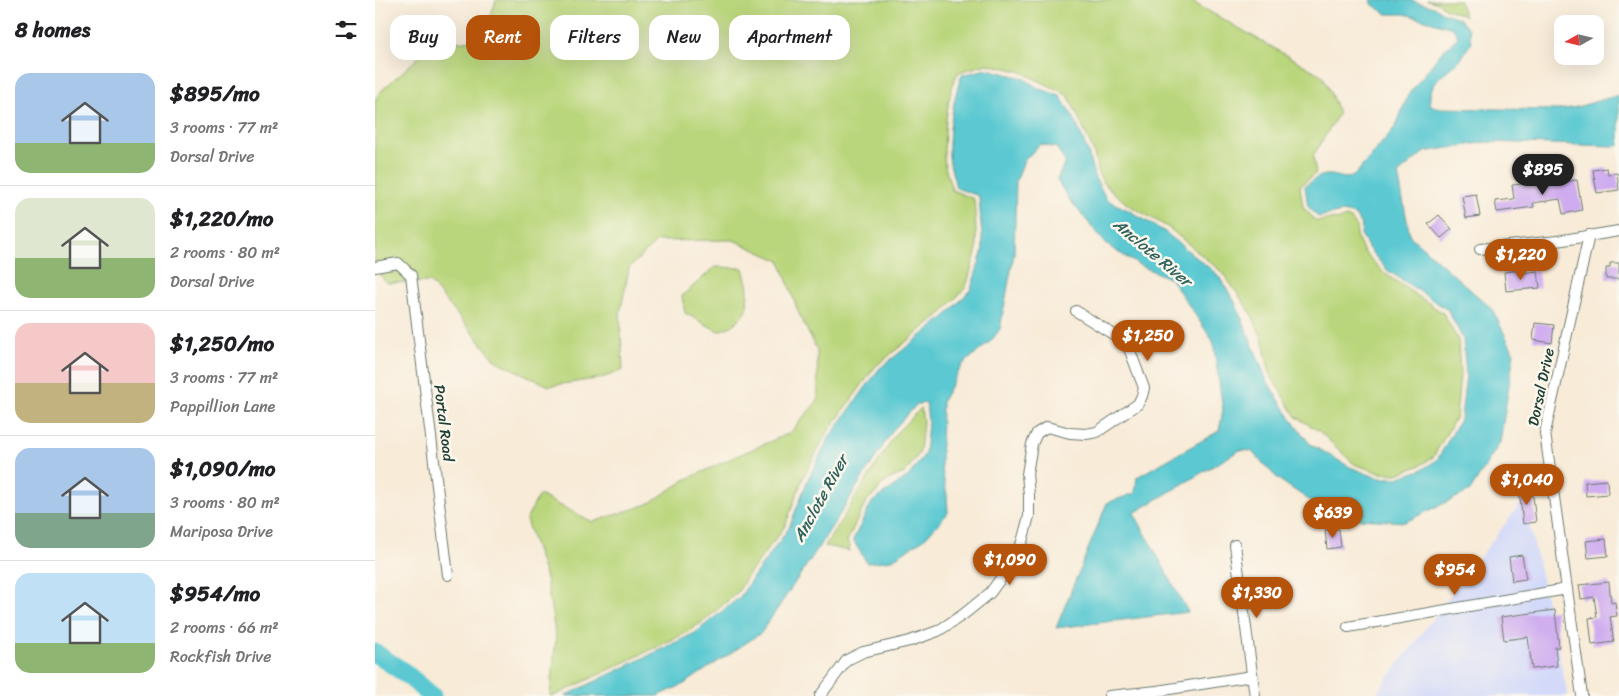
<!DOCTYPE html>
<html lang="en">
<head>
<meta charset="utf-8">
<style>
	:root { --surface:#fff; --page:#f2f2f2; --text:#202124; --muted:#757577; --line:#e0e0e0; --accent:#b45309 }
	body { margin:0; font-family:Sriracha,sans-serif; background:var(--page); color:var(--text); height:100vh; display:flex; flex-direction:column; font-size:19px; white-space:nowrap }
	* { box-sizing:border-box; margin:0 }
	p { font-size:16px; color:var(--muted) }
	.icon { flex:none; width:28px; height:28px; fill:none; stroke:currentColor; stroke-width:2; stroke-linecap:round; stroke-linejoin:round }
	.map { position:relative; flex:1; overflow:hidden }
	.panel { display:flex; flex-direction:column; background:var(--surface); width:375px }
	.panel>* { flex:none }
	.hud { position:absolute; left:15px; top:15px; width:475px; height:45px; display:flex; gap:10px }
	.needle { width:32px; rotate:262deg }
	.fabs { position:absolute; left:1179px; top:15px; display:grid; gap:10px }
	.fabs a { display:grid; place-items:center; width:50px; height:50px; border-radius:10px; background:var(--surface); box-shadow:0 5px 20px #0002; font-size:25px }
	.price { position:absolute; translate:-50% -42px; padding:0 11px; border-radius:18px; background:var(--accent); color:#fff; font-size:16px; line-height:32px; filter:drop-shadow(0 1px 2px #0008) }
	.price::after { content:''; position:absolute; left:50%; top:30px; width:15px; height:11px; margin-left:-8px; background:inherit; clip-path:polygon(0 0,100% 0,50% 100%) }
	.price.active { background:#222; color:#fff }
	ul { padding:0; list-style:none }
	li { display:flex; align-items:center; gap:15px; height:125px; padding:0 15px }
	li+li { border-top:1px solid var(--line) }
	li span { display:grid; place-items:center; flex:none; width:140px; height:100px; border-radius:15px; color:#555 }
	li>.icon { margin-inline-start:auto }
	span .icon { width:60px; height:60px; fill:#fffc; stroke-width:1 }
	li b { font-size:21px }
	h2 { display:flex; justify-content:space-between; align-items:center; height:60px; padding:0 15px; font-size:21px }
	.pill { padding:0 18px; border-radius:15px; background:var(--surface); box-shadow:0 5px 20px #0002; font-size:18px; line-height:45px }
	.pill.active { background:var(--accent); color:#fff }
	main { display:flex; flex:1; min-height:0 }
	.map>svg:first-child { display:block }
</style>
</head>
<body>
<main>
<section class="panel">
<h2>8 homes<svg class="icon" aria-label="filters" viewBox="0 0 24 24"><path d="M4 7h16M4 17h16"/><circle cx="9" cy="7" r="2"/><circle cx="15" cy="17" r="2"/></svg></h2>
<ul>
<li><span style="background:linear-gradient(#a9c7e8 70%,#8fb573 0)"><svg class="icon" aria-label="home" viewBox="0 0 24 24"><path d="M3 11l9-7 9 7M6 9v11h12V9"/></svg></span><div><b>$895/mo</b><p>3 rooms · 77 m²</p><p>Dorsal Drive</p></div></li>
<li><span style="background:linear-gradient(#dfe7d0 60%,#8fb573 0)"><svg class="icon" aria-label="home" viewBox="0 0 24 24"><path d="M3 11l9-7 9 7M6 9v11h12V9"/></svg></span><div><b>$1,220/mo</b><p>2 rooms · 80 m²</p><p>Dorsal Drive</p></div></li>
<li><span style="background:linear-gradient(#f6c9c9 60%,#c2b280 0)"><svg class="icon" aria-label="home" viewBox="0 0 24 24"><path d="M3 11l9-7 9 7M6 9v11h12V9"/></svg></span><div><b>$1,250/mo</b><p>3 rooms · 77 m²</p><p>Pappillion Lane</p></div></li>
<li><span style="background:linear-gradient(#a9c7e8 65%,#7fa58c 0)"><svg class="icon" aria-label="home" viewBox="0 0 24 24"><path d="M3 11l9-7 9 7M6 9v11h12V9"/></svg></span><div><b>$1,090/mo</b><p>3 rooms · 80 m²</p><p>Mariposa Drive</p></div></li>
<li><span style="background:linear-gradient(#bfe0f5 70%,#8fb573 0)"><svg class="icon" aria-label="home" viewBox="0 0 24 24"><path d="M3 11l9-7 9 7M6 9v11h12V9"/></svg></span><div><b>$954/mo</b><p>2 rooms · 66 m²</p><p>Rockfish Drive</p></div></li>
</ul>
</section>
<div class="map">
<svg width="1244" height="696" viewBox="0 0 1244 696">
	<rect width="100%" height="100%" fill="#fbf7ec"/>
	<filter id="ink" filterUnits="userSpaceOnUse"><feTurbulence type="fractalNoise" baseFrequency=".02" numOctaves="2"/><feDisplacementMap in="SourceGraphic" scale="10" xChannelSelector="R" yChannelSelector="G"/><feConvolveMatrix kernelMatrix="1 2 1 2 8 2 1 2 1" color-interpolation-filters="sRGB"/></filter>
	<filter id="wash" filterUnits="userSpaceOnUse"><feTurbulence type="fractalNoise" baseFrequency=".0096" numOctaves="4" result="noise"/><feDisplacementMap in="SourceGraphic" scale="20" xChannelSelector="R" yChannelSelector="G"/><feGaussianBlur stdDeviation="1.12" result="paint"/><feColorMatrix in="noise" values="0 0 0 0 0 0 0 0 0 0 0 0 0 0 0 0 0 1.4 0 .05"/><feComposite in="paint" operator="in"/></filter>
	<g filter="url(#wash)">
		<rect width="100%" height="100%" fill="#f8ebd8"/>
		<path fill="#d2d9f9" d="M 1149,499 L 1193,696 L 999,696 Z"/>
		<g fill="#bad67c" stroke="#6c8a58">
			<path d="M 121,0 L 814,0 L 948,76 L 964,113 L 938,156 L 941,173 L 925,186 L 928,207 L 941,221 L 956,219 L 964,220 L 971,217 L 976,219 L 982,227 L 981,236 L 989,252 L 1009,273 L 1068,313 L 1083,340 L 1085,375 L 1081,417 L 1058,457 L 1044,466 L 1022,474 L 1005,473 L 979,464 L 944,431 L 921,417 L 897,378 L 894,370 L 887,338 L 876,313 L 848,273 L 794,228 L 752,204 L 729,184 L 724,175 L 718,150 L 694,97 L 687,92 L 644,71 L 612,64 L 584,72 C 572,88 569,135 569,156 C 569,167 574,179 577,190 L 599,199 L 602,249 L 591,287 L 568,312 L 500,367 L 450,436 L 428,478 L 410,526 L 371,578 L 363,592 L 329,621 L 309,634 L 179,696 L 175,696 L 181,638 L 171,578 L 151,520 L 164,495 L 218,522 L 273,504 L 310,480 L 359,457 L 415,433 L 443,400 L 442,350 L 424,314 L 405,261 L 358,240 L 282,241 L 254,268 L 245,314 L 248,370 L 227,378 L 174,386 L 121,361 L 55,282 L 11,283 L 0,266 L 0,100 L 4,93 L 56,46 L 109,38 Z"/>
			<path d="M 1052,0 L 1084,0 L 1090,17 L 1086,14 L 1069,8 L 1064,3 Z"/>
			<path d="M 340,267 L 368,268 L 373,288 L 372,311 L 357,326 L 343,331 L 310,313 L 307,296 Z"/>
			<path d="M 546,408 L 548,422 L 545,452 L 530,473 L 517,478 L 505,486 L 502,492 L 492,500 L 473,539 L 472,542 L 475,546 L 474,551 L 450,546 L 522,432 Z"/>
		</g>
		<path fill="#5cc9d2" stroke="#3e8383" d="M 995,0 L 1034,0 L 1062,8 L 1066,12 L 1084,18 L 1094,29 L 1096,43 C 1093,47 1090,53 1087,57 C 1074,72 1052,79 1055,104 L 1061,108 L 1183,110 L 1202,107 L 1244,95 L 1244,145 L 1238,146 L 1111,142 L 1049,152 L 1023,174 L 1035,236 L 1117,309 L 1139,353 L 1125,442 L 1095,491 L 1030,522 L 985,519 L 943,506 L 903,479 L 876,451 L 865,450 L 759,513 L 813,612 L 681,628 L 732,503 L 760,493 L 762,477 L 844,431 L 848,410 L 838,341 L 796,279 L 764,265 L 732,245 L 694,199 L 682,180 L 690,162 L 682,148 L 665,144 L 649,161 L 641,181 L 639,254 L 625,329 L 616,341 L 588,364 L 567,401 L 566,466 L 572,495 L 573,513 L 549,539 L 516,560 L 492,563 L 478,540 L 497,502 L 533,477 L 550,454 L 553,422 L 551,403 L 542,404 L 518,430 L 447,542 L 386,633 L 309,684 L 283,696 L 190,696 L 320,633 L 365,597 L 376,580 L 414,528 L 433,479 L 454,438 L 504,369 L 572,315 L 596,289 L 608,250 L 604,196 L 581,188 C 579,178 575,167 574,157 C 573,134 578,97 587,75 L 612,69 L 648,78 L 663,88 L 685,96 L 699,118 L 713,152 L 719,176 L 732,200 L 753,210 L 790,232 L 843,275 L 860,302 L 892,381 L 916,419 L 935,444 L 975,467 L 1003,478 L 1022,478 L 1046,470 L 1062,460 L 1086,418 L 1091,375 L 1088,339 L 1073,310 L 1012,270 L 994,249 L 986,234 L 987,226 L 980,215 L 968,212 L 943,217 L 933,206 L 930,186 C 936,182 944,175 952,175 C 963,174 970,182 980,175 L 1021,126 L 1033,95 L 1066,53 L 1083,37 L 1078,28 L 1030,14 L 1012,14 L 998,5 Z"/>
		<g fill="none" stroke-linecap="round" stroke-linejoin="round">
			<path stroke="#5cc9d2" stroke-width="19" d="M 0,653 L 30,673 L 57,696"/>
		</g>
		<g id="blocks">
			<g fill="#cfacef">
				<path d="M 1232,168 L 1233,174 L 1242,173 L 1244,190 L 1222,193 L 1218,170 Z"/>
				<path d="M 1202,180 L 1207,210 L 1188,214 L 1185,199 L 1158,203 L 1159,207 L 1122,212 L 1120,201 L 1139,199 L 1137,185 L 1171,182 L 1171,185 Z"/>
				<path d="M 1101,194 L 1105,216 L 1091,218 L 1087,196 Z"/>
				<path d="M 1064,215 L 1077,229 L 1066,238 L 1053,224 Z"/>
				<path d="M 1235,263 L 1244,263 L 1244,279 L 1231,279 L 1231,268 L 1235,268 Z"/>
				<path d="M 1146,270 L 1146,273 L 1163,271 L 1165,288 L 1131,291 L 1129,272 Z"/>
				<path d="M 1160,323 L 1179,325 L 1177,343 L 1158,340 Z"/>
				<path d="M 1232,480 L 1233,494 L 1211,496 L 1210,482 Z"/>
				<path d="M 1157,488 L 1161,522 L 1148,524 L 1144,489 Z"/>
				<path d="M 964,529 L 966,547 L 952,549 L 950,530 Z"/>
				<path d="M 1231,539 L 1233,556 L 1213,558 L 1211,541 Z"/>
				<path d="M 1147,555 L 1151,579 L 1137,581 L 1134,557 Z"/>
				<path d="M 1234,582 L 1236,603 L 1240,602 L 1242,616 L 1235,617 L 1239,642 L 1217,645 L 1214,618 L 1222,617 L 1219,597 L 1206,599 L 1204,585 Z"/>
				<path d="M 1180,610 L 1184,647 L 1180,647 L 1182,666 L 1157,669 L 1153,637 L 1129,640 L 1126,617 Z"/>
			</g>
		</g>
	</g>
	<g filter="url(#ink)">
		<use href="#blocks" fill-opacity="0" stroke="#6b7a6d" stroke-width="1"/>
		<g fill="none" stroke-linecap="round" stroke-linejoin="round">
			<defs>
				<g id="minor">
					<path d="M 1105,249 L 1182,241 L 1244,231"/>
					<path d="M 0,267 L 23,263 L 36,275 L 73,575"/>
					<path d="M 860,545 L 880,696"/>
					<path d="M 973,627 L 1192,589"/>
					<path d="M 445,696 L 472,660 L 488,652 L 535,641 L 563,631 L 589,614 L 615,593 L 634,567 L 647,542 L 654,516 L 654,495 L 652,474 L 657,444 L 662,433 L 672,427 L 695,433 L 711,434 L 722,432 L 763,404 L 767,396 L 769,388 L 752,343 L 701,311"/>
					<path d="M 734,696 L 782,691 L 877,676"/>
					<path d="M 1207,696 L 1170,433 L 1214,235"/>
				</g>
			</defs>
			<use href="#minor" stroke="#6b7a6d" stroke-width="12"/>
			<use href="#minor" stroke="#fff" stroke-width="10"/>
		</g>
	</g>
	<g text-anchor="middle" stroke-width="5" stroke-linejoin="round" paint-order="stroke">
		<g font-size="15" fill="#1f3d34" stroke="#fbf7ec">
			<text transform="translate(1166 387) rotate(-78)" y="5">Dorsal Drive</text>
			<text transform="translate(69 423) rotate(83)" y="5">Portal Road</text>
		</g>
		<g font-size="16" font-style="italic" fill="#2e605c" stroke="#fbf7ec">
			<text transform="translate(778 252) rotate(40)" y="6">Anclote River</text>
			<text transform="translate(445 498) rotate(-61)" y="6">Anclote River</text>
		</g>
	</g>
</svg>
<div class="fabs">
<a><svg class="needle" viewBox="-14 -14 28 28"><path d="M0-13l5 13h-10z" fill="#e53935"/><path d="M0 13l5-13h-10z" fill="#757577"/></svg></a>
</div>
<b class="price active" style="left:1168px;top:196px">$895</b>
<b class="price" style="left:1146px;top:281px">$1,220</b>
<b class="price" style="left:773px;top:362px">$1,250</b>
<b class="price" style="left:1152px;top:506px">$1,040</b>
<b class="price" style="left:958px;top:539px">$639</b>
<b class="price" style="left:635px;top:586px">$1,090</b>
<b class="price" style="left:1080px;top:596px">$954</b>
<b class="price" style="left:882px;top:619px">$1,330</b>
<div class="hud">
<a class="pill">Buy</a>
<a class="pill active">Rent</a>
<a class="pill">Filters</a>
<a class="pill">New</a>
<a class="pill">Apartment</a>
</div>
</div>
</main>
</body>
</html>
